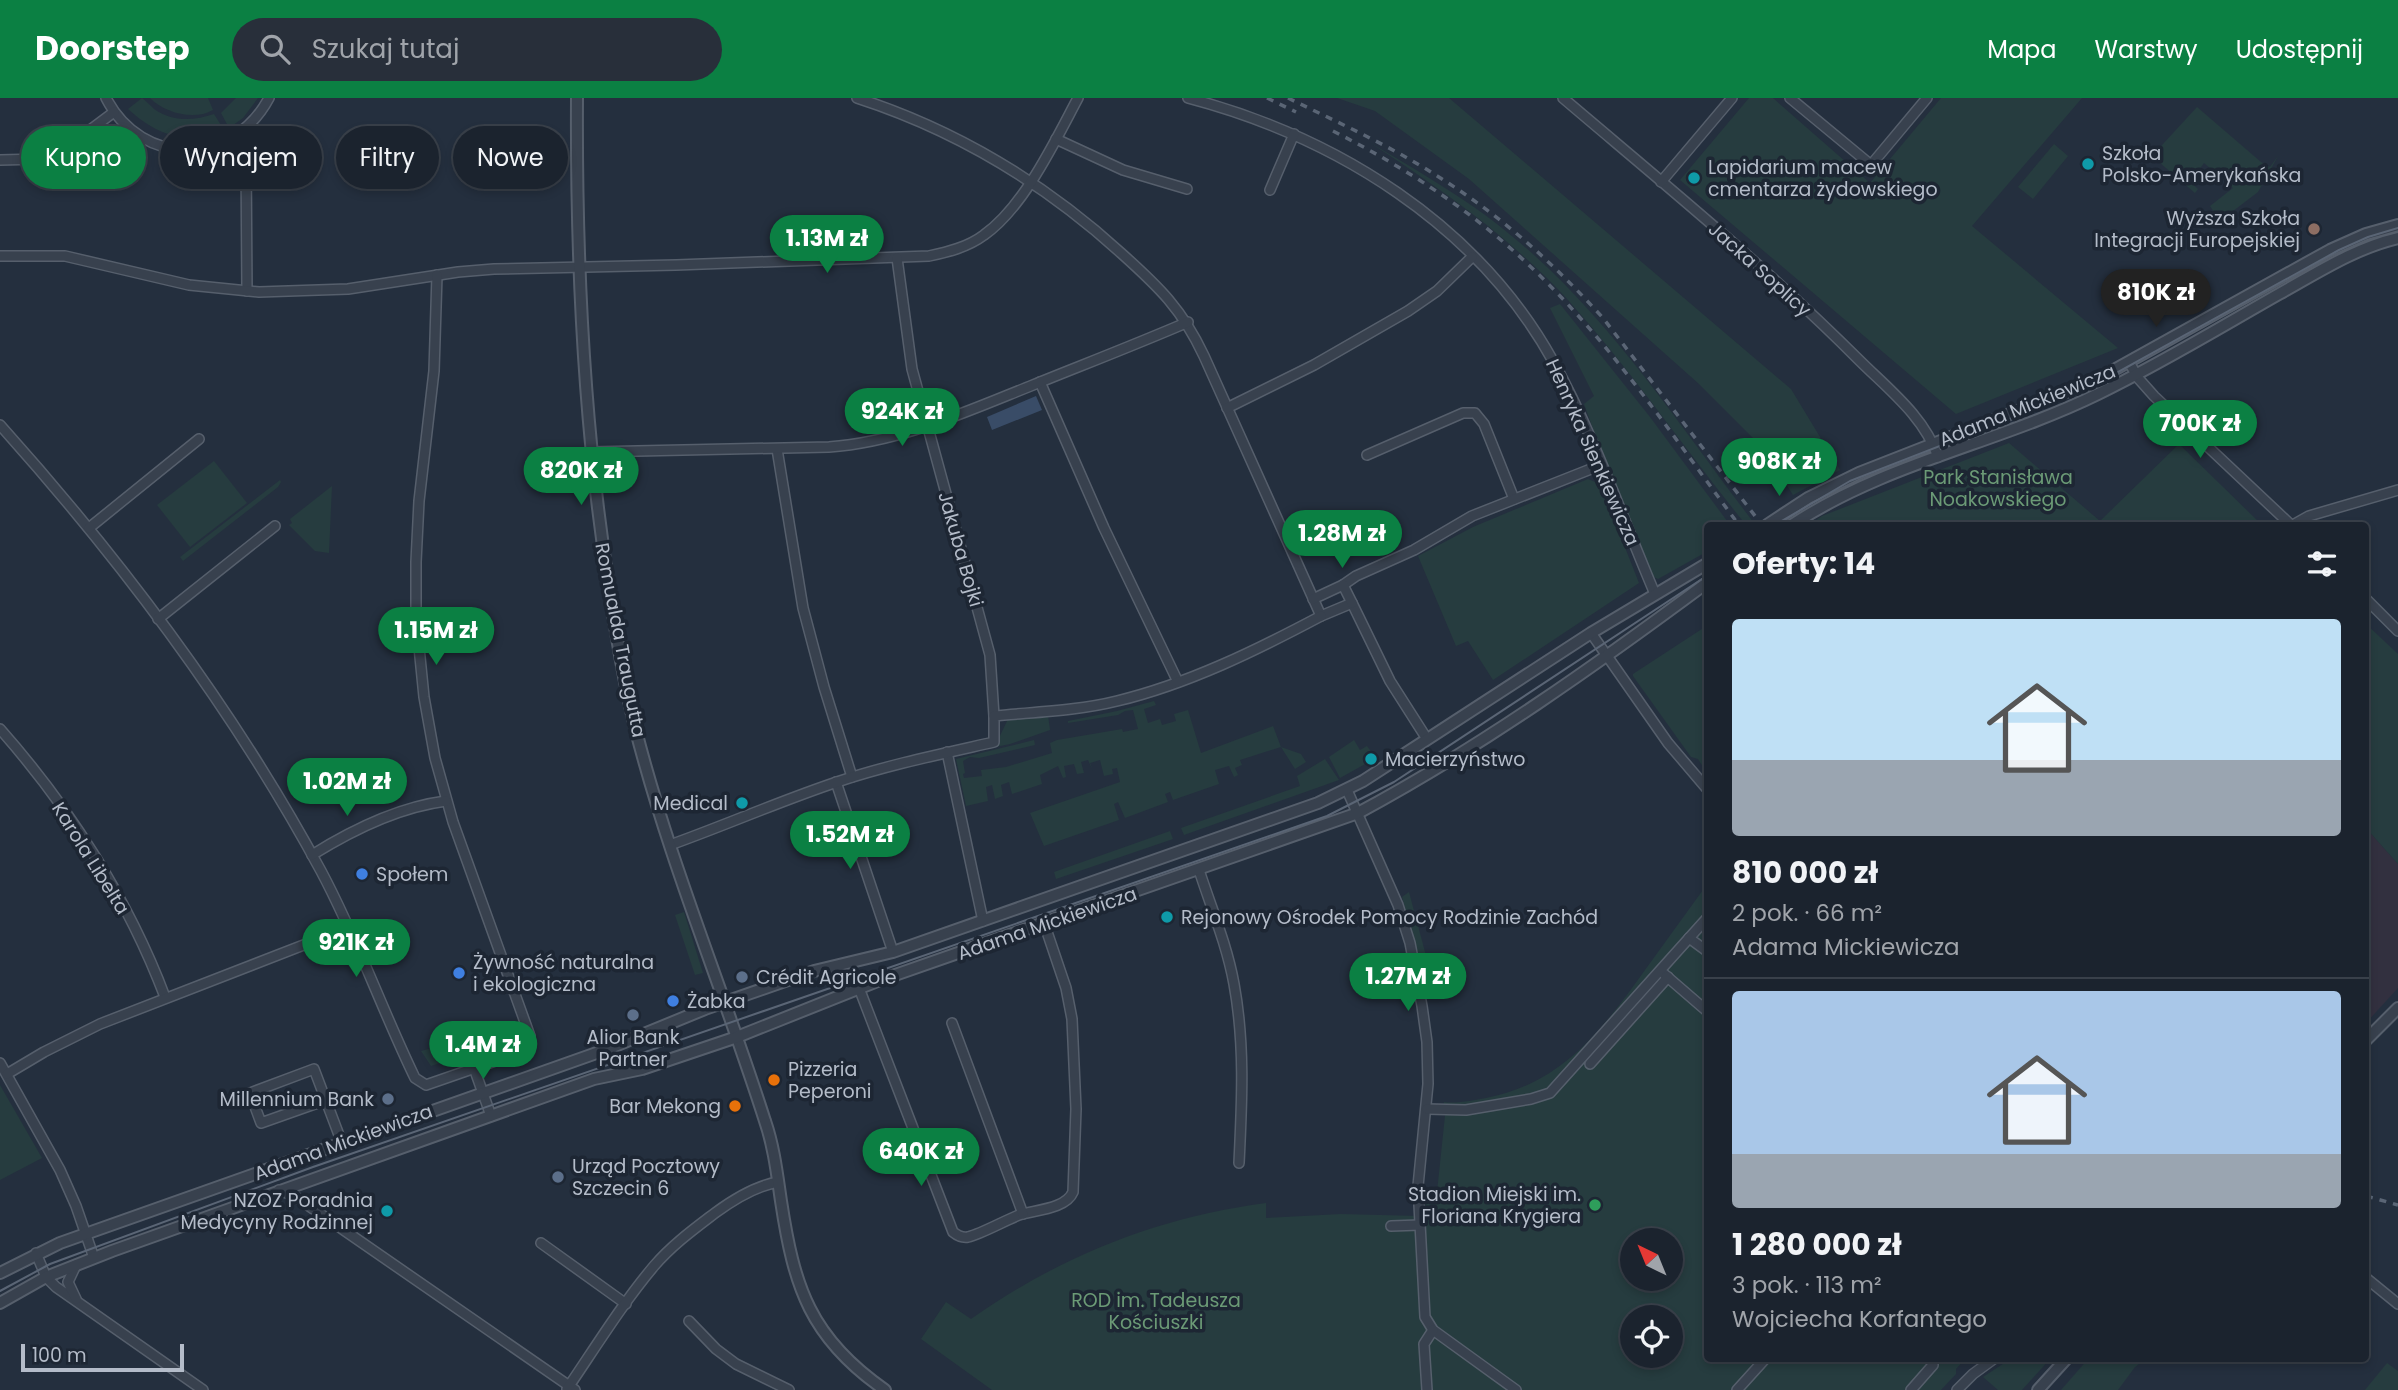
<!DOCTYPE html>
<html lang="pl">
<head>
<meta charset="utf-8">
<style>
	:root { --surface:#1b232e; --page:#282f3a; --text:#f1f3f6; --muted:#a0a4aa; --line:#39404a; --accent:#0b8043 }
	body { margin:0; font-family:Poppins,sans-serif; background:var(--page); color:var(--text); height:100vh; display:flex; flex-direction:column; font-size:26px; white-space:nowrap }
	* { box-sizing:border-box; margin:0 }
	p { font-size:23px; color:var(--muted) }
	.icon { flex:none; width:38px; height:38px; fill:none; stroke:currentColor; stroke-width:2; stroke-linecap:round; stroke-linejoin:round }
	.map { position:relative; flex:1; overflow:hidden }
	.side { position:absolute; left:1704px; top:424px; width:665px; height:840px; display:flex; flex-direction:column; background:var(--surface); border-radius:7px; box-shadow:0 4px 10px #0003,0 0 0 2px var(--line) }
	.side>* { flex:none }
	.guide { position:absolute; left:21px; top:28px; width:665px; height:63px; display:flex; gap:14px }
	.needle { width:46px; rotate:317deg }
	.fabs { position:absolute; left:1620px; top:1130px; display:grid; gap:14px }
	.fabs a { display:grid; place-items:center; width:63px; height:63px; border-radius:50%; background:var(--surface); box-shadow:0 4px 10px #0003,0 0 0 2px var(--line); font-size:35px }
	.scale { position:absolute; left:21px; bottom:18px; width:163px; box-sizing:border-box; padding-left:7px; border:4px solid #b4bcc9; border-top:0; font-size:19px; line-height:24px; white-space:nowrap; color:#b4bcc9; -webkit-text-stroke:5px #1d2633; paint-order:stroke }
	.price { position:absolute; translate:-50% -60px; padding:0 16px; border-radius:24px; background:var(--accent); color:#fff; font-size:23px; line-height:46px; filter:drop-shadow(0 2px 4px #0008) }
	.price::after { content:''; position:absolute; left:50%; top:42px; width:21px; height:16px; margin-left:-10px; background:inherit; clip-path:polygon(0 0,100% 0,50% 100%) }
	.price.active { background:#222; color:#fff }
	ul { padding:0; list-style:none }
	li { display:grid; align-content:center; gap:14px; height:371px; padding:0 28px }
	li+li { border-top:2px solid var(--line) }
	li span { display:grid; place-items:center; height:217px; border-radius:7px; color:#555 }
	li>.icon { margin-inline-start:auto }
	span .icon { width:126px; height:126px; fill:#fffc; stroke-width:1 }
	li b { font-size:30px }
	h2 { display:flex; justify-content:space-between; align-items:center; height:84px; padding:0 28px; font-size:30px }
	.tag { padding:0 24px; border-radius:32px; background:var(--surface); box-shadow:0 4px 10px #0003,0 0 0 2px var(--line); font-size:24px; line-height:63px }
	.tag.active { background:var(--accent); color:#fff }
	header { display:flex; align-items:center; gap:42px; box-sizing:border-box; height:98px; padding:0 35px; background:var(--accent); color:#fff }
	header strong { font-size:33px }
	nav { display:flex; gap:38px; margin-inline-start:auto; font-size:24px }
	.search { width:490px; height:63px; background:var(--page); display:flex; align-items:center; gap:18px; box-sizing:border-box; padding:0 24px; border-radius:38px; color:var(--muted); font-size:26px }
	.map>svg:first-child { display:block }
</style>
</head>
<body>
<header>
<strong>Doorstep</strong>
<div class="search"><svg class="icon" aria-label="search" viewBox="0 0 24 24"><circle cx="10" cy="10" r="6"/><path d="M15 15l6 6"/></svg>Szukaj tutaj</div>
<nav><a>Mapa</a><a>Warstwy</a><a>Udostępnij</a></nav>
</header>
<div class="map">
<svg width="2398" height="1292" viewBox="0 0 2398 1292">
	<rect width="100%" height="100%" fill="#242f3e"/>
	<path fill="#32303f" d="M 2366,730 L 2398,766 L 2398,890 L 2366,925 Z"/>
	<g fill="#263c3f" fill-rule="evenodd">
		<path d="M 142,0 C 146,3 150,7 154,11 C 172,24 194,23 214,16 L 224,32 C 218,37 211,37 203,38 C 173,43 150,31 128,11 Z"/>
		<path d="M 150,0 L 208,0 L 213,12 C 194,23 165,15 150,0 Z"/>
		<path d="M 236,0 L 258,0 L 243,20 L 229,30 L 221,15 Z"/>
		<path d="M 1337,0 L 1449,0 L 1791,291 L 1840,372 L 1793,397 L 1763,350 L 1699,286 L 1469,81 L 1375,13 Z"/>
		<path d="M 1749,0 L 1773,0 L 1870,85 L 1941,0 L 2082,0 L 1972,128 L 2118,250 L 1956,316 L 1680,82 Z"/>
		<path d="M 2197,9 L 2261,64 L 2270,69 L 2278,58 L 2258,94 L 2220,123 L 2210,108 L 2233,90 L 2204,65 L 2190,84 L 2198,91 L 2195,95 L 2152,58 Z"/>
		<path d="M 1369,44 C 1421,75 1473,104 1519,144 C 1610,220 1682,331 1754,425 L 1746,427 C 1686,353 1632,273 1568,202 C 1509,138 1441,91 1369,44 Z"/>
		<path d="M 2054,46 L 2068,58 L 2033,101 L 2018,89 Z"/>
		<path d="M 1560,206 L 1650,319 L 1730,427 L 1708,427 L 1708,453 L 1658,481 L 1652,478 L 1613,386 L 1584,306 L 1594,298 L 1550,210 Z"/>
		<path d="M 2009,345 L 2100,423 L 2179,346 L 2262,427 L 1813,427 L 1812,425 L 1822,418 Z"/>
		<path d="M 214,363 L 247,405 L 190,449 L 157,407 Z"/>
		<path d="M 1588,381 L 1600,386 L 1639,485 L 1493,582 L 1468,543 L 1456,548 L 1418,458 L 1473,429 Z"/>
		<path d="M 280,382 L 281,384 L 278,389 L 183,463 L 180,459 Z"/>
		<path d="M 332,388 L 329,455 L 315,453 L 289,427 L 292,425 L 290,421 Z"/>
		<path d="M 2366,526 L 2398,556 L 2398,766 L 2366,730 Z"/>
		<path d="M 1708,527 L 1708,677 L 1698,661 L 1691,659 L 1633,578 L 1633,576 Z"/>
		<path d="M 1154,603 L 1156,607 L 1144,611 L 1148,625 L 1160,621 L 1162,627 L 1176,623 L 1174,616 L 1188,612 L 1201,655 L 1273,628 L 1281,649 L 1301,656 L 1306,664 L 1295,671 L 1281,649 L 1240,662 L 1242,667 L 1235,670 L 1238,677 L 1234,679 L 1229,668 L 1215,672 L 1219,686 L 1173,702 L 1170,694 L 1165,696 L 1168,704 L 1125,720 L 1118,704 L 1114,706 L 1119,722 L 1044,748 L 1030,715 L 1120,684 L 1117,670 L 1112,671 L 1113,676 L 1104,678 L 1100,662 L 1090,665 L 1093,673 L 1088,662 L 1081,664 L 1084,675 L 1077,676 L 1074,666 L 1064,668 L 1066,679 L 1063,680 L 1058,668 L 1040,677 L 1042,686 L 1012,696 L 1009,684 L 1001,687 L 1003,698 L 995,701 L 992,687 L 986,689 L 988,703 L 966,708 L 956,661 L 1034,642 L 1035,647 L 979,660 L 970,659 L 963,663 L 965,675 L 963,676 L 964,680 L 982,678 L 981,672 L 1006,669 L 1052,655 L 1050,645 L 1057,642 L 1122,631 L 1123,634 L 1138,631 L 1133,612 L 1125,613 L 1118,617 L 1068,625 L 1068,623 L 1117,613 Z"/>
		<path d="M 1048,617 L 1050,632 L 1010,646 L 990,650 L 997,644 L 1008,621 Z"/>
		<path d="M 1354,642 L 1360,652 L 1367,648 L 1376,660 L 1340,680 L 1329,659 Z"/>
		<path d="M 1325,661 L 1339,682 L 1184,737 L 1181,730 L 1300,688 L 1297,678 Z"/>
		<path d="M 1170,733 L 1173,741 L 1056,781 L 1054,774 Z"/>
		<path d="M 1708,785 L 1708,1260 L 1966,1260 L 1956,1271 L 1956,1276 L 1941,1292 L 992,1292 L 921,1241 L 946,1204 L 971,1221 C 1060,1158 1159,1119 1266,1105 L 1266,1120 L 1341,1116 L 1421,1118 L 1423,1106 L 1437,1094 L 1446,1008 L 1443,1008 L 1444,1004 C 1457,1006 1473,1002 1486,1000 C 1563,985 1602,932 1645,872 C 1666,843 1687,814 1708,785 ZM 1633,1143 L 1671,1143 L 1671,1181 L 1633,1181 ZM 1633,1220 L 1671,1220 L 1671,1258 L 1633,1258 Z"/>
		<path d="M 1409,794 L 1432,880 L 1424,879 L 1402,799 Z"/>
		<path d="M 684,814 L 703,875 L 695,877 L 675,817 Z"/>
		<path d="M 511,924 L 514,934 L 512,941 L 470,955 L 465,940 Z"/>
		<path d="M 462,942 L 466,956 L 431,968 L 421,953 Z"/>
		<path d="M 0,987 L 42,1060 L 0,1082 Z"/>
		<path d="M 2012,1260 L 2051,1260 L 2022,1292 L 1998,1292 L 1983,1279 Z"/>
		<path d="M 2089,1260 L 2147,1260 L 2135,1269 L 2118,1292 L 2061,1292 Z"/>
		<path d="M 2387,1265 L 2398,1273 L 2398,1292 L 2365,1292 Z"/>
	</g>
	<path fill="#394c67" d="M 1036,298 L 1042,312 L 992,332 L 987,319 Z"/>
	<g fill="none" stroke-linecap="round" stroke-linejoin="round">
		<defs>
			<g id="minor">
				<path d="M 106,0 C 142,70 233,68 269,0"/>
				<path d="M 857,0 C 956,32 1044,85 1121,155 C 1159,189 1182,211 1204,258 L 1321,518 L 1352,505 L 1390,583 L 1427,641"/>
				<path d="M 1188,0 C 1336,39 1477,126 1553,263 C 1594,337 1622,419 1655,496"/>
				<path d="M 1563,0 C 1663,85 1765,168 1858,261 C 1888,291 1924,318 1938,359"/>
				<path d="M 1790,0 L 1871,67 L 1927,0"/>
				<path d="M 235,38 L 245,50 L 246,58 L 247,193"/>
				<path d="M 1056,41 L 1123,72 L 1187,91"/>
				<path d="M 0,62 L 40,61 L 58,56 L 114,14"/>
				<path d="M 1661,84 L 1732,0"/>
				<path d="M 1270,92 L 1294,36"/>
				<path d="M 0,158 L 65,158 L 189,187 L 259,194 L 348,191 L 458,174 L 494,171 L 676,167 L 929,158 C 948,154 968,149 984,137 C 1024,109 1055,43 1078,0"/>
				<path d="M 897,160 L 912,271 L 990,557 L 994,618"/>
				<path d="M 2129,264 L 2138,280 L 2154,298 L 2291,427"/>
				<path d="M 1040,284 L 1104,430 L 1178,584"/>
				<path d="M 1227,310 L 1314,267 L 1408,213 L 1437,193 L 1472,159"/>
				<path d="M 0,327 C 122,463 234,612 321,773 C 357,840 382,912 415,980 L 426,987 L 521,954 L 526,951 L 530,938 L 453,724 L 435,660 L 424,599 L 416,519 L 416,464 L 419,403 L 434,273 L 437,177"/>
				<path d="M 777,351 L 803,510 L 824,589 L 852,679"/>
				<path d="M 591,354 L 829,349 C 900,344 968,313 1033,287 C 1085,266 1137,246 1188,224"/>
				<path d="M 1367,357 L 1463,315 L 1475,315 L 1484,326 L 1514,401"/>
				<path d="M 2293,427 L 2309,418 L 2398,392"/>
				<path d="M 89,430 L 199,341"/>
				<path d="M 1343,487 L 1356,478 L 1414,452 L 1472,418 L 1601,367"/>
				<path d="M 1313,501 L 1343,487 L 1352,505"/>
				<path d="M 2366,501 L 2398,533"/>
				<path d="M 158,521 L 275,428"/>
				<path d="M 1591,535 L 1668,645 L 1708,692"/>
				<path d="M 0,631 C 69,709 128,801 165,899"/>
				<path d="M 947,654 L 983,823"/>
				<path d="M 836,684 L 893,854"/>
				<path d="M 1347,692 L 1398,807 L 1410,845 L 1422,908 L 1427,944 L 1428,986 L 1418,1088 L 1425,1219 L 1433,1232 L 1516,1292"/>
				<path d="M 670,747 C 726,727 780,703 837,684 C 888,667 941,656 994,644 L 994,618 C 1035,614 1077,613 1117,603 C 1188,586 1257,552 1321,518"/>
				<path d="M 312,757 C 352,732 399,709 446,703"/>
				<path d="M 1199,772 C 1211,809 1227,847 1234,886 C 1245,946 1242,1004 1239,1065"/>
				<path d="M 1689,840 L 1708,854"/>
				<path d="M 1664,876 L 1708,914"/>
				<path d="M 859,890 L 953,1134 C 958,1138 962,1140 968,1139 C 981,1136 1004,1123 1019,1117 C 1035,1112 1066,1111 1073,1094 L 1076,1011 L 1072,921 L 1066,890 L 1044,825"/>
				<path d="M 952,925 L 1023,1116"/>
				<path d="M 0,965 L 60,1072 L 76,1108 L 94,1160"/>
				<path d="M 1590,966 L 1668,879"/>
				<path d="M 474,970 L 491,1018"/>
				<path d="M 7,976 L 44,954 L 100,926 L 350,829"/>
				<path d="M 326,1002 L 261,1025 L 250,995 L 314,971 L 342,1045"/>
				<path d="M 1427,1011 L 1466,1012 L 1531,1001 L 1550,995 L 1708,819"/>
				<path d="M 279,1092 L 296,1099 L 575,1292"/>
				<path d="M 1391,1128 L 1420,1127"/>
				<path d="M 541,1145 L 626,1206"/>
				<path d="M 36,1155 L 46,1179 L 56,1189 L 203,1292"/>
				<path d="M 76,1167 L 68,1184 L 76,1201"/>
				<path d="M 2366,1180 L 2398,1206"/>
				<path d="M 689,1223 L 716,1251 L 736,1266 L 789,1292"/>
				<path d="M 567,1291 C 595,1250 622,1206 654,1168 C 672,1147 694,1131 715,1115 C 734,1101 755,1088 778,1084"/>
				<path d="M 1427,1292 L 1424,1246 L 1433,1232"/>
				<path d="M 1737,1292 L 1766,1260"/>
				<path d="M 1911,1292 L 1933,1267 L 1931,1260"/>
				<path d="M 1957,1292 L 1973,1276 L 1995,1260"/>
			</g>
			<g id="tertiary">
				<path d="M 577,0 C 576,161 583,322 608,482 C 615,531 623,580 635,629 C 669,763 723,891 765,1023 C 774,1049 777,1076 781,1103 C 794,1189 810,1240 885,1292"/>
				<path d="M 1767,427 L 1808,400 L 1859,375 L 2094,283 L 2330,152 L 2366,136 L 2398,127"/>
				<path d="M 1792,427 C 1885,365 1998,345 2098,296 C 2160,266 2219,230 2279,196 C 2317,175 2355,150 2398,140"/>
				<path d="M 2366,942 L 2398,910"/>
				<path d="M 0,1175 L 60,1145 L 605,952 L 705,911 L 814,873 L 893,854 L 1318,705 L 1363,683 L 1591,535 L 1708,465"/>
				<path d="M 0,1205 L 46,1179 L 112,1153 L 594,981 L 642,971 L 737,939 L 875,884 L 1358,715 C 1481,649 1596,567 1708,484"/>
				<path d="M 2038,1292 L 2067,1260"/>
			</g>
		</defs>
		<use href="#minor" stroke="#565f6c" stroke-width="12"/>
		<use href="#tertiary" stroke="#565f6c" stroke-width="14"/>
		<use href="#minor" stroke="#38414e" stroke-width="9"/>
		<use href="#tertiary" stroke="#38414e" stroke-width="10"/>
		<g stroke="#5a6575" stroke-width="2">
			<path d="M 1775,427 L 1850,383 L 2091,289 L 2339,152 L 2368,139 L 2398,130"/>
			<path d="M 0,1193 L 50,1166 L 313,1069 L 1327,718 L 1394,684 L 1708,477"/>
		</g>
		<g stroke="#5a6575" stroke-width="3.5" stroke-dasharray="7 7" stroke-linecap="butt">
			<path d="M 1267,0 L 1296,14"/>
			<path d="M 1288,0 C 1341,26 1395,50 1445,83 C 1505,121 1556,168 1603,220 L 1762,427"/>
			<path d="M 1333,33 C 1406,70 1474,114 1533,171 C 1612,246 1674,340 1739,427"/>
			<path d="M 2366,1098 L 2398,1107"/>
		</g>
	</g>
	<g fill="#0f9aa8" stroke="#1d2633" stroke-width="2.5">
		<circle cx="2088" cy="66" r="7"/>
		<circle cx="1694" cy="80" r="7"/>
		<circle cx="1371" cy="661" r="7"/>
		<circle cx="742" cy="705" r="7"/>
		<circle cx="1167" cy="819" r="7"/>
		<circle cx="387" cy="1113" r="7"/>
	</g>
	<circle fill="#8d6e63" stroke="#1d2633" stroke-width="2.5" cx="2314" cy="131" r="7"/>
	<g fill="#3f7fe0" stroke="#1d2633" stroke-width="2.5">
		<circle cx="362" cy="776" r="7"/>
		<circle cx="459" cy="875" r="7"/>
		<circle cx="673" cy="903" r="7"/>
	</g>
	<g fill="#5c6f8a" stroke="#1d2633" stroke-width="2.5">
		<circle cx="742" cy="879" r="7"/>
		<circle cx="633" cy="917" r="7"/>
		<circle cx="388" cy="1001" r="7"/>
		<circle cx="558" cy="1079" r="7"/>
	</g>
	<g fill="#e8710a" stroke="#1d2633" stroke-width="2.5">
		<circle cx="774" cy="982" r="7"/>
		<circle cx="735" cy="1008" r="7"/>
	</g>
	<circle fill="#2e9e5b" stroke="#1d2633" stroke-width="2.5" cx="1595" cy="1107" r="7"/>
	<g text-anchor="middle" stroke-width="7" stroke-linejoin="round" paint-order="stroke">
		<g font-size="19" fill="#b4bcc9" stroke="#1d2633" text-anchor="start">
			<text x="2102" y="62">Szkoła<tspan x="2102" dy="22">Polsko-Amerykańska</tspan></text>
			<text x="1708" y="76">Lapidarium macew<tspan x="1708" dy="22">cmentarza żydowskiego</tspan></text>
			<text x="2300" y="127" text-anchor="end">Wyższa Szkoła<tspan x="2300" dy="22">Integracji Europejskiej</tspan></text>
			<text x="1385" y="668">Macierzyństwo</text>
			<text x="728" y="712" text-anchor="end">Medical</text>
			<text x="376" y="783">Społem</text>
			<text x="1181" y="826">Rejonowy Ośrodek Pomocy Rodzinie Zachód</text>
			<text x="473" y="871">Żywność naturalna<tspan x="473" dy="22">i ekologiczna</tspan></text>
			<text x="756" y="886">Crédit Agricole</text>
			<text x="687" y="910">Żabka</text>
			<text x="633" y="946" text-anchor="middle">Alior Bank<tspan x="633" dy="22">Partner</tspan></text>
			<text x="788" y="978">Pizzeria<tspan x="788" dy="22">Peperoni</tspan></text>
			<text x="374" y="1008" text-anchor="end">Millennium Bank</text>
			<text x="721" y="1015" text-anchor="end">Bar Mekong</text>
			<text x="572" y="1075">Urząd Pocztowy<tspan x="572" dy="22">Szczecin 6</tspan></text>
			<text x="1581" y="1103" text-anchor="end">Stadion Miejski im.<tspan x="1581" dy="22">Floriana Krygiera</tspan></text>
			<text x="373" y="1109" text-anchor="end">NZOZ Poradnia<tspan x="373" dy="22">Medycyny Rodzinnej</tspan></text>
		</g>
		<g font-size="19" fill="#b4bcc9" stroke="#1d2633">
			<text transform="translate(1760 171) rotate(42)" y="7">Jacka Soplicy</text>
			<text transform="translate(2027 307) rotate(-22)" y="7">Adama Mickiewicza</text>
			<text transform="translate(1593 354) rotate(66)" y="7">Henryka Sienkiewicza</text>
			<text transform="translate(961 451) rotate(74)" y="7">Jakuba Bojki</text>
			<text transform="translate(621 542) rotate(79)" y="7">Romualda Traugutta</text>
			<text transform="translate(91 760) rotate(58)" y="7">Karola Libelta</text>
			<text transform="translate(1047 825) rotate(-19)" y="7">Adama Mickiewicza</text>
			<text transform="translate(343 1044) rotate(-20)" y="7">Adama Mickiewicza</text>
		</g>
		<g font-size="19" fill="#6b9a76" stroke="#1d2633">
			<text x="1998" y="386">Park Stanisława<tspan x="1998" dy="22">Noakowskiego</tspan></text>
			<text x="1156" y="1209">ROD im. Tadeusza<tspan x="1156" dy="22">Kościuszki</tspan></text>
		</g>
	</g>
</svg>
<div class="fabs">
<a><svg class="needle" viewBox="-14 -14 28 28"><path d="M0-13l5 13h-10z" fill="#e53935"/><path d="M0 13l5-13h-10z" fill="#a0a4aa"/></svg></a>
<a><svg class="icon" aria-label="locate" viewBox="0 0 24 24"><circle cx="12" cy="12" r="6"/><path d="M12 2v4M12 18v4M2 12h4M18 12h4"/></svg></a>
</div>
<div class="scale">100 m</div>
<b class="price" style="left:827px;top:177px">1.13M zł</b>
<b class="price active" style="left:2156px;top:231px">810K zł</b>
<b class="price" style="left:902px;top:350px">924K zł</b>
<b class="price" style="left:2200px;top:362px">700K zł</b>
<b class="price" style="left:1779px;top:400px">908K zł</b>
<b class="price" style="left:581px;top:409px">820K zł</b>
<b class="price" style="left:1342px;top:472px">1.28M zł</b>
<b class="price" style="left:436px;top:569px">1.15M zł</b>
<b class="price" style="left:347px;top:720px">1.02M zł</b>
<b class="price" style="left:850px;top:773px">1.52M zł</b>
<b class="price" style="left:356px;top:881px">921K zł</b>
<b class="price" style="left:1408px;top:915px">1.27M zł</b>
<b class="price" style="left:483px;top:983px">1.4M zł</b>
<b class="price" style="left:921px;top:1090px">640K zł</b>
<div class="guide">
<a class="tag active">Kupno</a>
<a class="tag">Wynajem</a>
<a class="tag">Filtry</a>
<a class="tag">Nowe</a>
</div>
<section class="side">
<h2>Oferty: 14<svg class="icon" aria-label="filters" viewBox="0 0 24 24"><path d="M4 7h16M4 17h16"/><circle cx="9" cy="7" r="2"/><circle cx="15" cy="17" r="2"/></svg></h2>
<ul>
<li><span style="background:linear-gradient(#bfe0f5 65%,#9aa5b1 0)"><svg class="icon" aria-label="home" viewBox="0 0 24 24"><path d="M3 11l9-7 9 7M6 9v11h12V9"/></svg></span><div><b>810 000 zł</b><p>2 pok. · 66 m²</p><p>Adama Mickiewicza</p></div></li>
<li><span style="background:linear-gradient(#a9c7e8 75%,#9aa5b1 0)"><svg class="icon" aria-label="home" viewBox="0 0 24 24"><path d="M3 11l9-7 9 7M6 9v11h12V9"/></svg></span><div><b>1 280 000 zł</b><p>3 pok. · 113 m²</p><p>Wojciecha Korfantego</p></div></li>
</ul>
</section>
</div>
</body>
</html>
